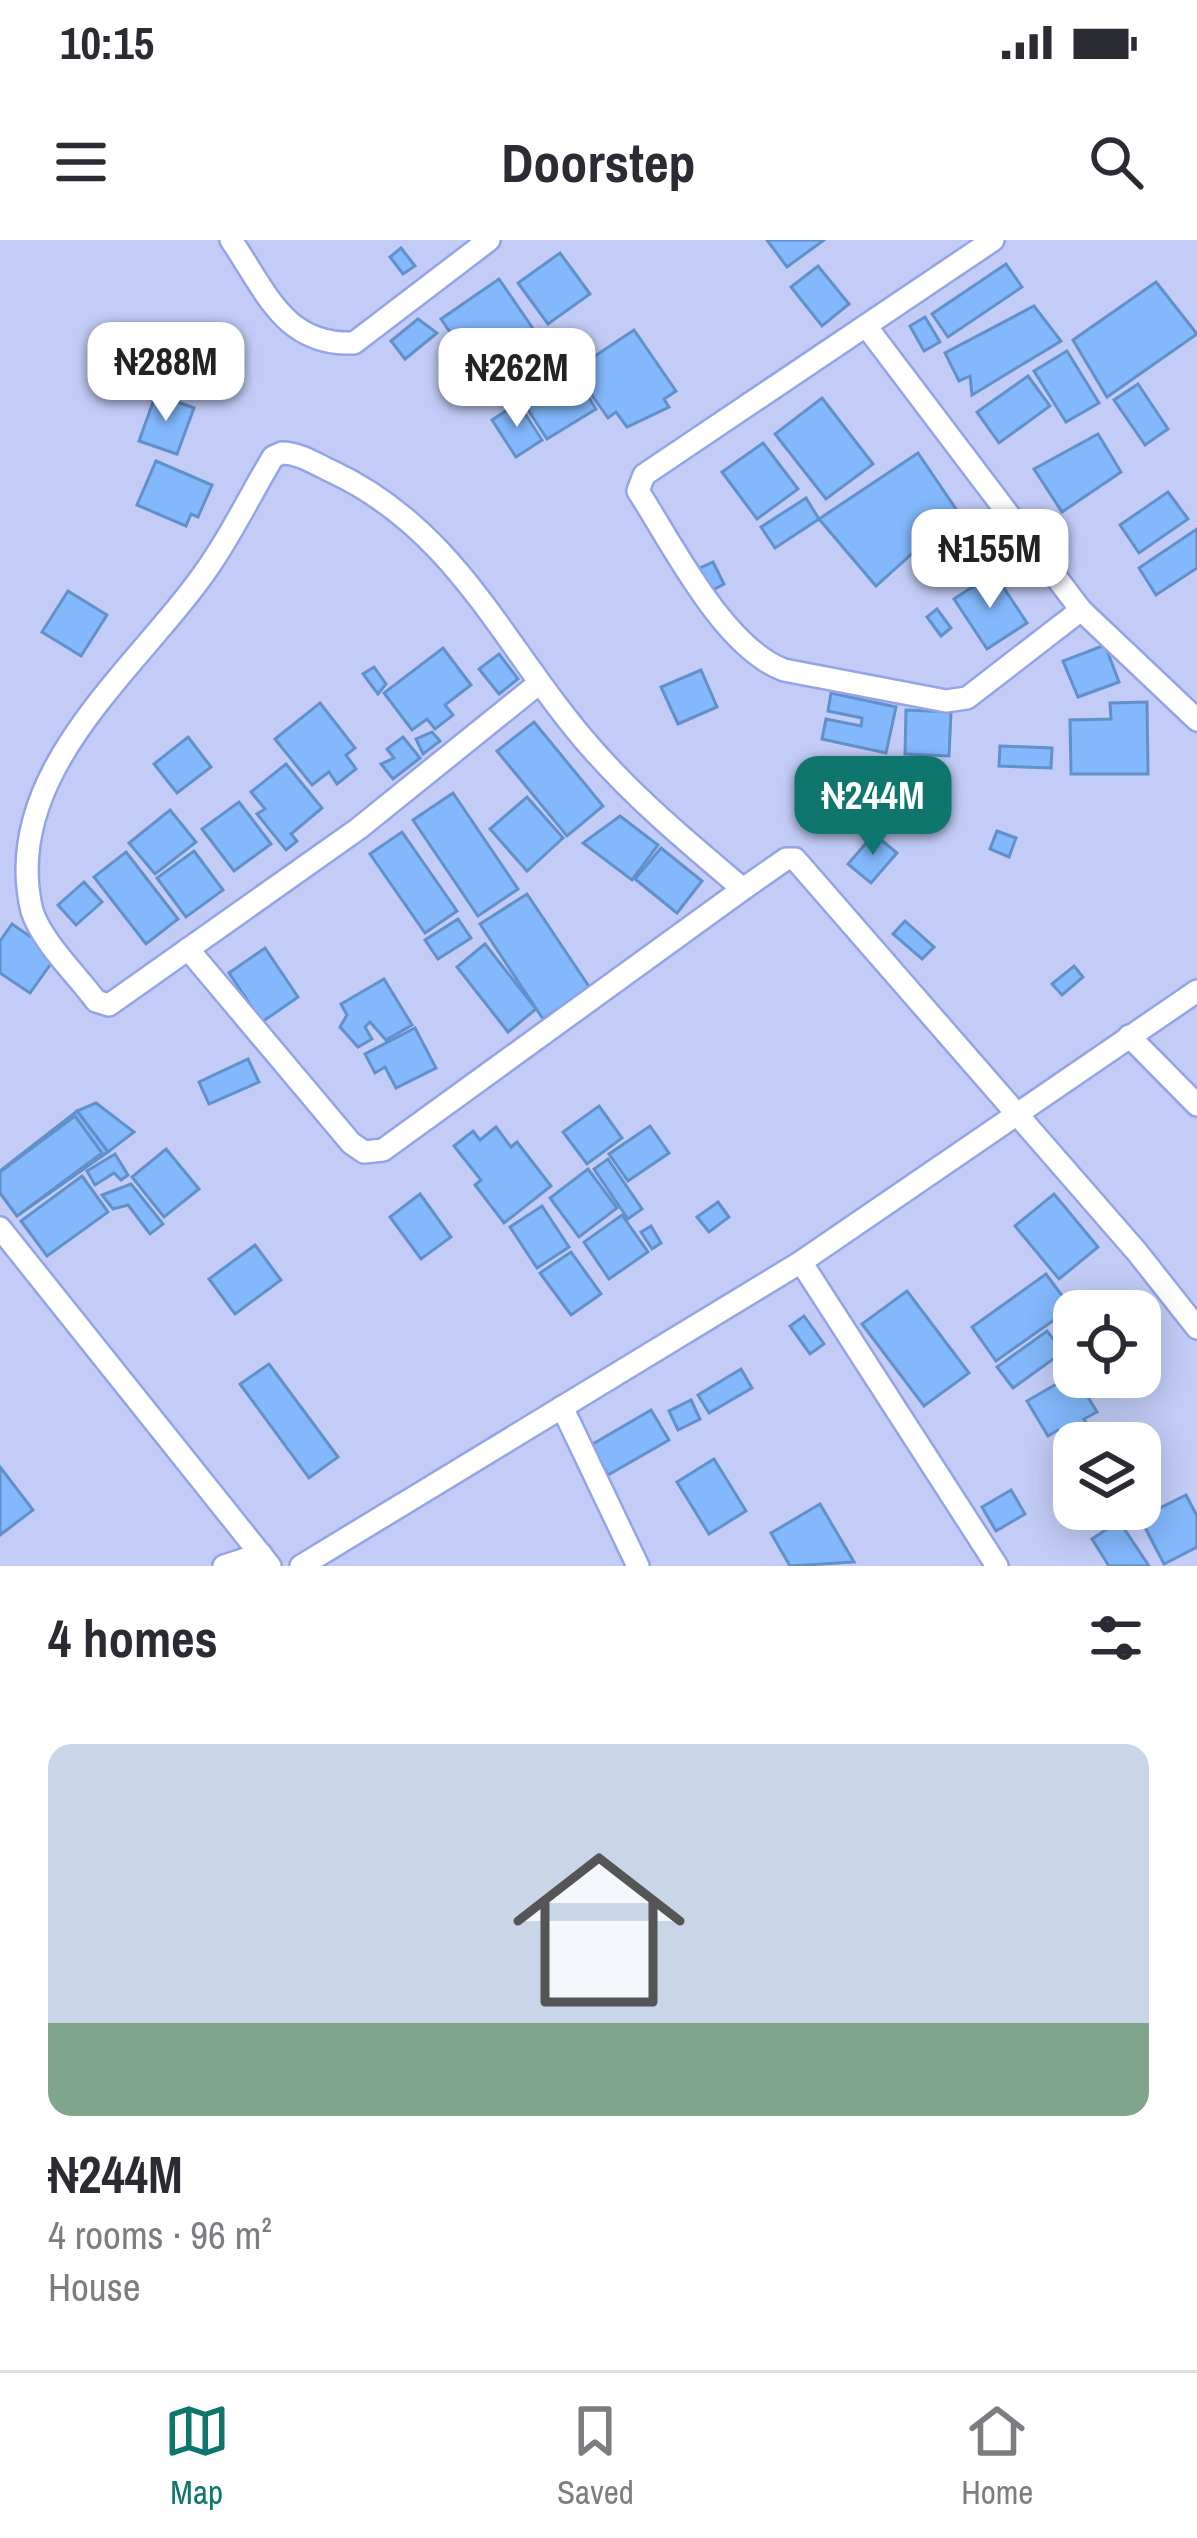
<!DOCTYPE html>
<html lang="en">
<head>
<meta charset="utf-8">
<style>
	:root { --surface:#fff; --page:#f2f2f3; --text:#2b2b33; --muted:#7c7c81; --line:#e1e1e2; --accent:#0f766e }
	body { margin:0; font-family:"Archivo Narrow",sans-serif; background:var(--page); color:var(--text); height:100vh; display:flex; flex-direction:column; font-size:45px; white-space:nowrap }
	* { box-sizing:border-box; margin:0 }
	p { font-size:39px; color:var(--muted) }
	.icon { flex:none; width:66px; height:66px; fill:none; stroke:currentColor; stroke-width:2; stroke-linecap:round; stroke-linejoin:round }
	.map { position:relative; height:1326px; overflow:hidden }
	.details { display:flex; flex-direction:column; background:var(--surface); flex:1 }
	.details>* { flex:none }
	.buttons { position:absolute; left:1053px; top:1050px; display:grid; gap:24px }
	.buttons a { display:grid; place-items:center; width:108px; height:108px; border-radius:24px; background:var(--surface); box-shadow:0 6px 30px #0003; font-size:60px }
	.price { position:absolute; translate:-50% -102px; padding:0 27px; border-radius:24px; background:#fff; color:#222; font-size:39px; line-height:78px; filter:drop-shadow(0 3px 6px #0008) }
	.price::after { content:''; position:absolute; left:50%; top:72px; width:36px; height:27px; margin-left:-18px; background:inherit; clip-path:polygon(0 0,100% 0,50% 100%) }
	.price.selected { background:var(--accent); color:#fff }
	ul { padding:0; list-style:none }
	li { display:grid; align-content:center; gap:24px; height:636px; padding:0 48px }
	li span { display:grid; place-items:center; height:372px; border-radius:24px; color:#555 }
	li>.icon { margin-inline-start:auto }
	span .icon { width:216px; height:216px; fill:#fffc; stroke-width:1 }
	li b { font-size:51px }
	h2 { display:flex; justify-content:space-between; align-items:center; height:144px; padding:0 48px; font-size:51px }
	.status { display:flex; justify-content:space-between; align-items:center; height:84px; padding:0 60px; background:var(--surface); direction:ltr }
	.status svg { height:33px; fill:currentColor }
	header { display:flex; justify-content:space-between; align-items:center; height:156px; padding:0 48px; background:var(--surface); font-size:54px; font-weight:700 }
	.tab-bar { display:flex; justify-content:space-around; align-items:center; height:168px; border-top:3px solid var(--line); background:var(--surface); font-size:33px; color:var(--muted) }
	.tab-bar a { display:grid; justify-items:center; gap:6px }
	.tab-bar .selected { color:var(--accent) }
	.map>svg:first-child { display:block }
</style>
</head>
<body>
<div class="status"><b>10:15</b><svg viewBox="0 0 49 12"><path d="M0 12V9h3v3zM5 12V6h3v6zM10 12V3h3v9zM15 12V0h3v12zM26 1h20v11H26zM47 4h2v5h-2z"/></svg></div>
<header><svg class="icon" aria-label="menu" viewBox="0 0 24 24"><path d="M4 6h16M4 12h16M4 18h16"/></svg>Doorstep<svg class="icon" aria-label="search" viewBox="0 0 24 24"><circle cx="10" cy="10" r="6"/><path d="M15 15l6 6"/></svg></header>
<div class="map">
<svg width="1197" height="1326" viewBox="0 0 1197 1326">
	<rect width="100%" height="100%" fill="#c2ccf6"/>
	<g fill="#83b8fc" stroke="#6290ca" stroke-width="3">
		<path d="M 767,0 L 824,0 L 787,27 Z"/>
		<path d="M 401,8 L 415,26 L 403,34 L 390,17 Z"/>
		<path d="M 560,13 L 590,54 L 548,84 L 518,43 Z"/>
		<path d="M 1006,24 L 1022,47 L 948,97 L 932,74 Z"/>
		<path d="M 818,26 L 849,64 L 822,86 L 791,47 Z"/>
		<path d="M 499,39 L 547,109 L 489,149 L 441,79 Z"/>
		<path d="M 1156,42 L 1197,94 L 1107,157 L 1073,100 Z"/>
		<path d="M 1034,66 L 1061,101 L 972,155 L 970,136 L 959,141 L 945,113 Z"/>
		<path d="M 925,77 L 940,102 L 924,111 L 910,86 Z"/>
		<path d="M 418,79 L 437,93 L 405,119 L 391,101 Z"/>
		<path d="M 634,90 L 676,151 L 664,159 L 669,167 L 627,187 L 616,172 L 608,178 L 574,130 Z"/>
		<path d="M 1067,111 L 1099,163 L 1066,182 L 1034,131 Z"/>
		<path d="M 572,131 L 596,169 L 547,199 L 523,162 Z"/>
		<path d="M 1028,136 L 1050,166 L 999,203 L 977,172 Z"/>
		<path d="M 1138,144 L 1168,189 L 1145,205 L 1114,160 Z"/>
		<path d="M 156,154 L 194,168 L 177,214 L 139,201 Z"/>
		<path d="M 822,158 L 873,224 L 826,259 L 775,194 Z"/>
		<path d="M 518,163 L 542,200 L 516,217 L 492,180 Z"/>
		<path d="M 1098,194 L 1121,232 L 1062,272 L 1034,229 Z"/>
		<path d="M 763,203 L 798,249 L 757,279 L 722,232 Z"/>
		<path d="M 918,213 L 958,272 L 876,346 L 819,279 Z"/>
		<path d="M 156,221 L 212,245 L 198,277 L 191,274 L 186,286 L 137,265 Z"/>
		<path d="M 1168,252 L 1188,279 L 1139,313 L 1120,285 Z"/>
		<path d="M 806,258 L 819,279 L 775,308 L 761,287 Z"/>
		<path d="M 1197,289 L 1197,328 L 1156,355 L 1139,328 Z"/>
		<path d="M 713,322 L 724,344 L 709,352 L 698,329 Z"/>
		<path d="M 994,333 L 1027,383 L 987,409 L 954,359 Z"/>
		<path d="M 68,351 L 107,375 L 81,416 L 42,392 Z"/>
		<path d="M 937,369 L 951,388 L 941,396 L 927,377 Z"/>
		<path d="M 1105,405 L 1119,442 L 1078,457 L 1063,421 Z"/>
		<path d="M 443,408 L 471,445 L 445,465 L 453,475 L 435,489 L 427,479 L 412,490 L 384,453 Z"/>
		<path d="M 499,414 L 518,439 L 499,454 L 479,429 Z"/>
		<path d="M 374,427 L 386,444 L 378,454 L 363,434 Z"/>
		<path d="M 701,430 L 717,467 L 678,484 L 661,447 Z"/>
		<path d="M 831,453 L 896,467 L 886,513 L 822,499 L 826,479 L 861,486 L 862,478 L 828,471 Z"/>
		<path d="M 1147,462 L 1148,534 L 1071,534 L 1070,480 L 1111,479 L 1110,463 Z"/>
		<path d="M 320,463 L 355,508 L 346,515 L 356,529 L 337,544 L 329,532 L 312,545 L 275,499 Z"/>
		<path d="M 906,470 L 951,472 L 949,516 L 905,514 Z"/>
		<path d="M 534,482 L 603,566 L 567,596 L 497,511 Z"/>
		<path d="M 432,492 L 440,501 L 423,514 L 416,499 Z"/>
		<path d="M 188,497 L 211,527 L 177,553 L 154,524 Z"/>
		<path d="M 403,497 L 420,518 L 393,539 L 381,524 L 394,518 L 387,509 Z"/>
		<path d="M 1000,506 L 1052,508 L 1051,528 L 999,526 Z"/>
		<path d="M 286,524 L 322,568 L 291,594 L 297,601 L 286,610 L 257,574 L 265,569 L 251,552 Z"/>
		<path d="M 453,553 L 518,649 L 478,676 L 413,580 Z"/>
		<path d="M 527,557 L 563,598 L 527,631 L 490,589 Z"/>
		<path d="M 239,562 L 271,604 L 234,631 L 202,589 Z"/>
		<path d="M 170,570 L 196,602 L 155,634 L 129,603 Z"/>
		<path d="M 620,576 L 658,605 L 632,640 L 583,603 Z"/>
		<path d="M 997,591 L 1016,598 L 1009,617 L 990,609 Z"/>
		<path d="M 402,592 L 457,671 L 425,693 L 370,614 Z"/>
		<path d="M 874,594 L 897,613 L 871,643 L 848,624 Z"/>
		<path d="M 661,608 L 702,641 L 677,673 L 635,639 Z"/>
		<path d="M 194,611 L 223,650 L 186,677 L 157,638 Z"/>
		<path d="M 126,612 L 178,679 L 146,704 L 94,637 Z"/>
		<path d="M 84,642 L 102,662 L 76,685 L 58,665 Z"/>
		<path d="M 527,654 L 590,748 L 543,779 L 480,684 Z"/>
		<path d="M 458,679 L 471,698 L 438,719 L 425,700 Z"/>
		<path d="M 905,681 L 934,707 L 922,719 L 893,694 Z"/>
		<path d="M 12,684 L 57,715 L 30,753 L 0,733 L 0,701 Z"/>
		<path d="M 485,704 L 536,769 L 508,792 L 457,727 Z"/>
		<path d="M 265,708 L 298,757 L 262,782 L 229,733 Z"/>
		<path d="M 1074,726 L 1083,737 L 1062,755 L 1052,744 Z"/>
		<path d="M 384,739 L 412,785 L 386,800 L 370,782 L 365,787 L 372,799 L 358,807 L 340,787 L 347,775 L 341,764 Z"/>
		<path d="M 415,788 L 436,828 L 396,848 L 385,827 L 375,833 L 365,814 Z"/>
		<path d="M 248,819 L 259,842 L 209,864 L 199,842 Z"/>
		<path d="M 96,863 L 134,892 L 108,912 L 77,871 Z"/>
		<path d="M 599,866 L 622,898 L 587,924 L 563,892 Z"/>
		<path d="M 77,871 L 108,912 L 17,976 L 0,953 L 0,931 Z"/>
		<path d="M 75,876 L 102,913 L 17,976 L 0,953 L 0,932 Z"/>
		<path d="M 650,886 L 669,913 L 628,941 L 609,914 Z"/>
		<path d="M 496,887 L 511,907 L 517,902 L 551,946 L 504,983 L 475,945 L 481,940 L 454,906 L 473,891 L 480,900 Z"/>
		<path d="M 166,909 L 199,949 L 164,977 L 132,937 Z"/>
		<path d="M 115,914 L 128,935 L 121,940 L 114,933 L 95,945 L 87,931 Z"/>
		<path d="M 608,919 L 642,969 L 628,979 L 594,929 Z"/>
		<path d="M 588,929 L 617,968 L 579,997 L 550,958 Z"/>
		<path d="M 82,936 L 108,972 L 47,1016 L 21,981 Z"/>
		<path d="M 131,944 L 163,984 L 150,994 L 128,965 L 113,969 L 102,955 Z"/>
		<path d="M 420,954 L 451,997 L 421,1019 L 390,977 Z"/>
		<path d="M 1054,954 L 1098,1007 L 1059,1039 L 1015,986 Z"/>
		<path d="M 718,962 L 729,977 L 709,992 L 697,977 Z"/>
		<path d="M 542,966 L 569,1007 L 537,1028 L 510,987 Z"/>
		<path d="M 622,975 L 648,1012 L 609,1039 L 584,1002 Z"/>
		<path d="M 651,986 L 661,1003 L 652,1009 L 641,992 Z"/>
		<path d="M 255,1005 L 281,1040 L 235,1074 L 209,1039 Z"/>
		<path d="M 571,1012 L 601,1054 L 571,1075 L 540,1033 Z"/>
		<path d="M 1046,1034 L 1071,1068 L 996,1121 L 972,1087 Z"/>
		<path d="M 907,1051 L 969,1133 L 924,1166 L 862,1084 Z"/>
		<path d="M 804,1076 L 824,1104 L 810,1114 L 790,1086 Z"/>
		<path d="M 1047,1091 L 1063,1112 L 1013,1148 L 997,1127 Z"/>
		<path d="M 269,1124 L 338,1217 L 309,1238 L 240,1144 Z"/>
		<path d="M 741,1129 L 752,1148 L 709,1173 L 698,1155 Z"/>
		<path d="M 1074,1134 L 1097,1172 L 1084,1179 L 1091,1191 L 1066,1205 L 1058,1190 L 1048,1196 L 1027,1161 Z"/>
		<path d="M 691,1160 L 700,1179 L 678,1190 L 669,1171 Z"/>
		<path d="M 651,1170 L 669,1200 L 608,1235 L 591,1205 Z"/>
		<path d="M 714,1219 L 746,1271 L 709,1294 L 677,1242 Z"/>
		<path d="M 0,1227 L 33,1270 L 0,1295 Z"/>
		<path d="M 1011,1250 L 1025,1274 L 996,1291 L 982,1267 Z"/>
		<path d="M 1186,1255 L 1197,1276 L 1197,1307 L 1164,1324 L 1140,1278 Z"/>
		<path d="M 820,1264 L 854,1322 L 790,1326 L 771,1293 Z"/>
		<path d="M 1119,1281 L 1149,1326 L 1109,1326 L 1092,1299 Z"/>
	</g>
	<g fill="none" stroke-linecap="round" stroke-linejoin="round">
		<defs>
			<g id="minor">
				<path d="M 231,0 C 266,51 284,106 354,103 L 489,0"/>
				<path d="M 993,0 L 644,235 L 638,251 C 673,305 723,407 784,430 L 946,461 L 967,458 L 1081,370"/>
				<path d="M 866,86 L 1081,370 L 1197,480"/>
				<path d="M 538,444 L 358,589 L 109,765 L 96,761 C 77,735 42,702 32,671 C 0,539 128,436 197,343 C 226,305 248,259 273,217 L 282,213 C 300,213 317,225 333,232 C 460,292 505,411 594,511 C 639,562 691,605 743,649"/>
				<path d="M 188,709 L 351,903 L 364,912 L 383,910 L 743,649 L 786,619 L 795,619 L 1137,1012 L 1197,1088"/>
				<path d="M 1129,796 L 1197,865"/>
				<path d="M 0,988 L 270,1326"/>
				<path d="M 801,1022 L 997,1326"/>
				<path d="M 562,1167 L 638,1326"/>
				<path d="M 224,1326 L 261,1314"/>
				<path d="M 301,1326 L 801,1022 L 1197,751"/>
			</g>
		</defs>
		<use href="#minor" stroke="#95a3e7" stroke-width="26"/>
		<use href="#minor" stroke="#fff" stroke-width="21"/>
	</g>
</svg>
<div class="buttons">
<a><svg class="icon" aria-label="locate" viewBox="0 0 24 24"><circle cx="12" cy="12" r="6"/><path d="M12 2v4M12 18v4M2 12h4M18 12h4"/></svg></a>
<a><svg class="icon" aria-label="layers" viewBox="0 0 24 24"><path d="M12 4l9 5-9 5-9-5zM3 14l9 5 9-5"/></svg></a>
</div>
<b class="price" style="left:166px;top:184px">₦288M</b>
<b class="price" style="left:517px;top:190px">₦262M</b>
<b class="price" style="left:990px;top:371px">₦155M</b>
<b class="price selected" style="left:873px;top:618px">₦244M</b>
</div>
<section class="details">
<h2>4 homes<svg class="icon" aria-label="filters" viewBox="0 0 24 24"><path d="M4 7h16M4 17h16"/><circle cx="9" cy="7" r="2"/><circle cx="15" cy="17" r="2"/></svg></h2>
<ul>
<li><span style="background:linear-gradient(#c9d6e8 75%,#7fa58c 0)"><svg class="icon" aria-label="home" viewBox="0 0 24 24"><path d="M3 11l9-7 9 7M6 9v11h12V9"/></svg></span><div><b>₦244M</b><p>4 rooms · 96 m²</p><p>House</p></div></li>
</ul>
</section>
<nav class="tab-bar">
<a class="selected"><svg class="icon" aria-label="map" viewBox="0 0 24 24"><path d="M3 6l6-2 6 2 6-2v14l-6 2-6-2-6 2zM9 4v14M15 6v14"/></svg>Map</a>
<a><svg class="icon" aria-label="saved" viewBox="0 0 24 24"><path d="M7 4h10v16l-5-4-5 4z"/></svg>Saved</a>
<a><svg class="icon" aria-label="home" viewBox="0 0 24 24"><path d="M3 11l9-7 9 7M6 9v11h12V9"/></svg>Home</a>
</nav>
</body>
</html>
